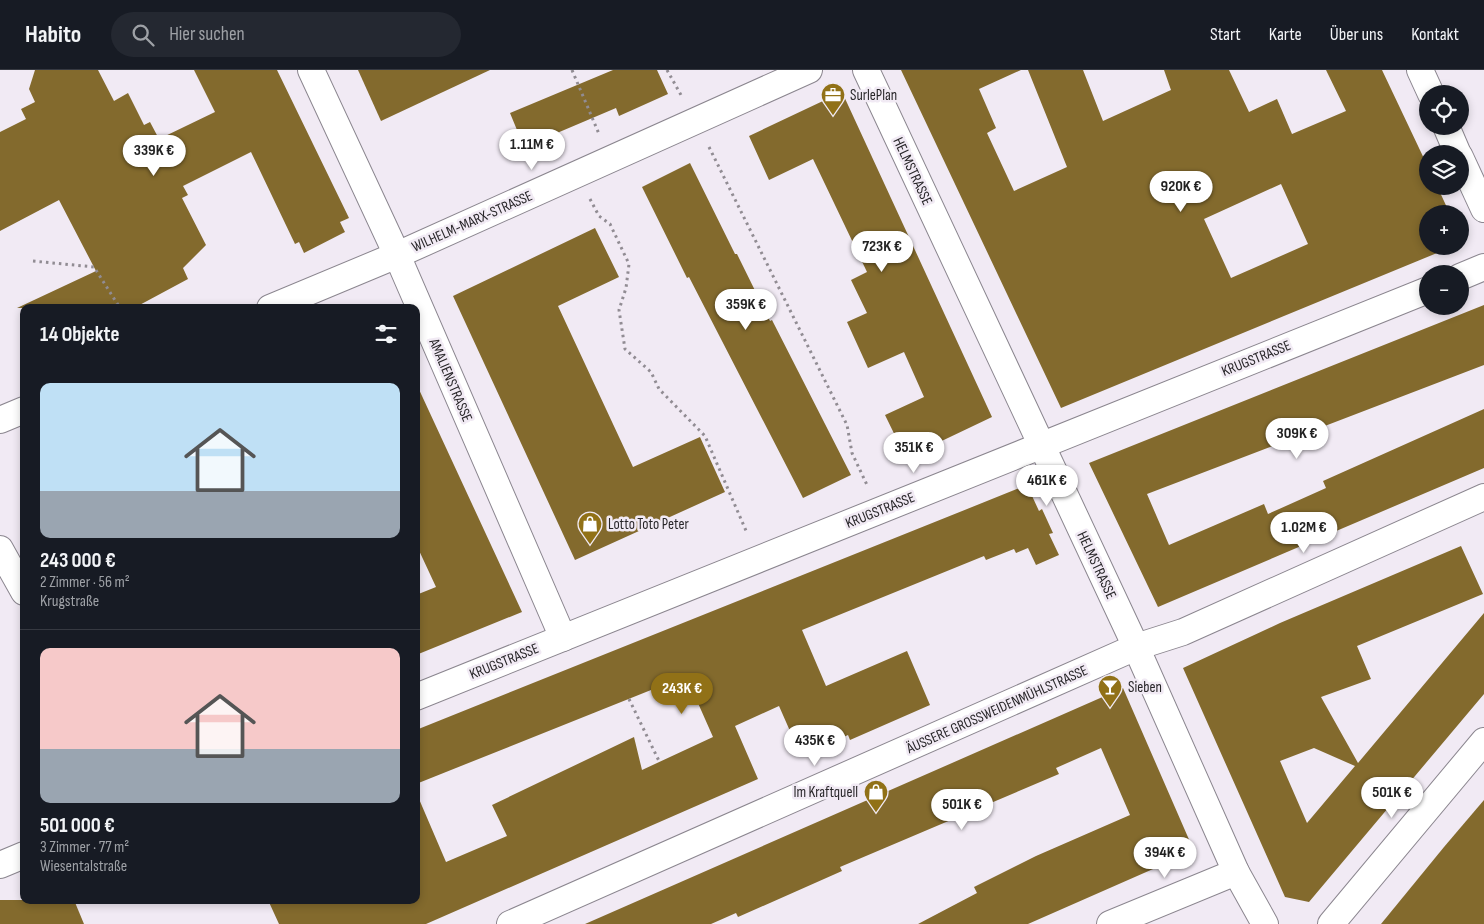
<!DOCTYPE html>
<html lang="de">
<head>
<meta charset="utf-8">
<style>
	:root { --surface:#171b24; --page:#242831; --text:#f1f3f6; --muted:#9ea1a6; --line:#363941; --accent:#917117 }
	body { margin:0; font-family:"Sofia Sans Condensed",sans-serif; background:var(--page); color:var(--text); height:100vh; display:flex; flex-direction:column; font-size:19px; white-space:nowrap }
	* { box-sizing:border-box; margin:0 }
	p { font-size:16px; color:var(--muted) }
	.icon { flex:none; width:28px; height:28px; fill:none; stroke:currentColor; stroke-width:2; stroke-linecap:round; stroke-linejoin:round }
	.map { position:relative; flex:1; overflow:hidden }
	.sheet { position:absolute; left:20px; top:234px; width:400px; height:600px; display:flex; flex-direction:column; background:var(--surface); border-radius:10px; box-shadow:0 2px 8px #0003 }
	.sheet>* { flex:none }
	.tools { position:absolute; left:1419px; top:15px; display:grid; gap:10px }
	.tools a { display:grid; place-items:center; width:50px; height:50px; border-radius:50%; background:var(--surface); box-shadow:0 2px 8px #0003; font-size:25px }
	.price { position:absolute; translate:-50% -42px; padding:0 11px; border-radius:18px; background:#fff; color:#222; font-size:16px; line-height:32px; filter:drop-shadow(0 1px 2px #0008) }
	.price::after { content:''; position:absolute; left:50%; top:30px; width:15px; height:11px; margin-left:-8px; background:inherit; clip-path:polygon(0 0,100% 0,50% 100%) }
	.price.current { background:var(--accent); color:#fff }
	ul { padding:0; list-style:none }
	li { display:grid; align-content:center; gap:10px; height:265px; padding:0 20px }
	li+li { border-top:1px solid var(--line) }
	li span { display:grid; place-items:center; height:155px; border-radius:10px; color:#555 }
	li>.icon { margin-inline-start:auto }
	span .icon { width:90px; height:90px; fill:#fffc; stroke-width:1 }
	li b { font-size:21px }
	h2 { display:flex; justify-content:space-between; align-items:center; height:60px; padding:0 20px; font-size:21px }
	header { display:flex; align-items:center; gap:30px; box-sizing:border-box; height:70px; padding:0 25px; background:var(--surface); border-bottom:1px solid var(--line) }
	header strong { font-size:24px }
	nav { display:flex; gap:28px; margin-inline-start:auto; font-size:18px }
	.search { width:350px; height:45px; background:var(--page); display:flex; align-items:center; gap:12px; box-sizing:border-box; padding:0 18px; border-radius:28px; color:var(--muted); font-size:19px }
	.map>svg:first-child { display:block }
</style>
</head>
<body>
<header>
<strong>Habito</strong>
<div class="search"><svg class="icon" aria-label="search" viewBox="0 0 24 24"><circle cx="10" cy="10" r="6"/><path d="M15 15l6 6"/></svg>Hier suchen</div>
<nav><a>Start</a><a>Karte</a><a>Über uns</a><a>Kontakt</a></nav>
</header>
<div class="map">
<svg width="1484" height="854" viewBox="0 0 1484 854">
	<rect width="100%" height="100%" fill="#f1eaf4"/>
	<g fill="#836a2d" fill-rule="evenodd">
		<path d="M 35,0 L 98,0 L 114,31 L 128,23 L 144,55 L 150,52 L 159,69 L 215,42 L 194,0 L 277,0 L 349,148 L 340,152 L 345,162 L 304,183 L 299,172 L 295,174 L 251,82 L 183,116 L 188,125 L 182,128 L 206,175 L 183,198 L 188,209 L 134,238 L 17,238 L 96,201 L 59,130 L 0,161 L 0,62 L 26,49 L 21,39 L 35,32 L 29,19 Z"/>
		<path d="M 358,0 L 490,0 L 381,51 Z"/>
		<path d="M 613,0 L 657,0 L 668,24 L 619,46 L 616,38 L 524,77 L 510,43 Z"/>
		<path d="M 901,0 L 1021,0 L 979,19 L 996,58 L 987,63 L 1014,121 L 1067,97 L 1028,0 L 1083,0 L 1103,51 L 1171,20 L 1164,0 L 1229,0 L 1249,42 L 1277,29 L 1292,64 L 1346,41 L 1326,0 L 1382,0 L 1428,97 L 1428,116 L 1437,116 L 1450,144 L 1428,144 L 1428,176 L 1454,176 L 1061,338 ZM 1281,114 L 1308,174 L 1231,208 L 1204,149 Z"/>
		<path d="M 842,22 L 992,347 L 906,388 L 885,345 L 924,327 L 904,282 L 868,298 L 847,252 L 867,243 L 851,210 L 867,202 L 813,89 L 769,110 L 749,66 Z"/>
		<path d="M 690,93 L 735,184 L 737,184 L 770,251 L 772,250 L 851,405 L 803,428 L 689,207 L 687,208 L 642,117 Z"/>
		<path d="M 595,158 L 619,207 L 558,236 L 633,397 L 700,367 L 725,422 L 575,490 L 453,226 Z"/>
		<path d="M 1484,235 L 1484,295 L 1147,424 L 1169,475 L 1264,434 L 1268,444 L 1326,418 L 1323,411 L 1484,339 L 1484,398 L 1158,537 L 1089,393 Z"/>
		<path d="M 416,313 L 522,542 L 416,585 L 416,525 L 436,517 L 416,474 Z"/>
		<path d="M 1027,415 L 1039,441 L 1042,439 L 1053,463 L 1049,464 L 1059,485 L 1036,495 L 1028,478 L 1016,483 L 1014,479 L 986,490 L 984,486 L 802,560 L 826,616 L 907,581 L 930,635 L 850,670 L 848,665 L 801,686 L 779,636 L 735,656 L 758,709 L 426,854 L 279,854 L 268,830 L 416,830 L 416,722 L 446,792 L 507,766 L 492,735 L 634,667 L 642,700 L 713,667 L 686,606 L 416,714 L 416,660 Z"/>
		<path d="M 1461,476 L 1483,524 L 1357,576 L 1371,609 L 1321,627 L 1358,693 L 1484,543 L 1484,624 L 1309,832 L 1285,827 L 1183,598 L 1280,553 ZM 1314,678 L 1355,696 L 1307,753 L 1280,691 Z"/>
		<path d="M 1123,618 L 1194,781 L 1028,854 L 918,854 L 977,823 L 974,817 L 1036,786 L 1130,745 L 1101,678 L 1056,698 L 1059,704 L 840,797 L 842,801 L 738,847 L 736,843 L 711,854 L 585,854 Z"/>
		<path d="M 1484,730 L 1484,854 L 1381,854 L 1444,777 Z"/>
		<path d="M 0,830 L 74,830 L 84,854 L 0,854 Z"/>
	</g>
	<g fill="none" stroke-linecap="round" stroke-linejoin="round">
		<defs>
			<g id="minor">
				<path d="M 311,0 L 397,185 L 563,568"/>
				<path d="M 866,0 L 1136,577 L 1236,802 L 1265,854"/>
				<path d="M 1420,0 L 1431,24"/>
				<path d="M 1446,56 L 1458,84"/>
				<path d="M 1460,87 L 1484,139"/>
				<path d="M 1460,207 L 1484,197"/>
				<path d="M 270,238 L 397,185 L 809,0"/>
				<path d="M 0,350 L 24,340"/>
				<path d="M 0,479 L 24,522"/>
				<path d="M 416,627 L 1428,220"/>
				<path d="M 0,795 L 24,785"/>
				<path d="M 510,854 L 1136,577 L 1183,562 L 1484,427"/>
				<path d="M 1110,854 L 1236,802"/>
				<path d="M 1331,854 L 1484,671"/>
			</g>
		</defs>
		<use href="#minor" stroke="#8b868f" stroke-width="28"/>
		<g stroke="#918c93" stroke-width="3" stroke-dasharray="2.5 4" stroke-linecap="butt">
			<path d="M 572,0 L 599,64"/>
			<path d="M 667,0 L 681,25"/>
			<path d="M 709,77 L 847,355 L 852,383 L 867,415"/>
			<path d="M 590,129 L 599,146 L 610,154 L 629,194 L 626,218 L 619,240 L 625,279 L 651,302 L 659,319 L 705,366 L 747,463"/>
			<path d="M 33,191 L 94,197 L 120,238"/>
			<path d="M 629,629 L 659,691"/>
		</g>
		<use href="#minor" stroke="#fff" stroke-width="26"/>
	</g>
	<defs>
		<symbol id="office-pin" viewBox="-11 -11 22 30"><path d="M0 17L-7.5 6A9.5 9.5 0 1 1 7.5 6Z" fill="#917117" stroke="#f1eaf4"/><path d="M-6-3h4V-5.5h4V-3h4V5H-6ZM-1-4.5V-3h2v-1.5ZM-6 0V1H6V0Z" fill="#fff"/></symbol>
		<symbol id="shop-pin" viewBox="-11 -11 22 30"><path d="M0 17L-7.5 6A9.5 9.5 0 1 1 7.5 6Z" fill="#917117" stroke="#f1eaf4"/><path d="M-5-2.5h2.3a2.7 3.5 0 0 1 5.4 0H5L5.5 6h-11ZM-1.5-2.5h3a1.5 2.3 0 0 0-3 0Z" fill="#fff"/></symbol>
		<symbol id="bar-pin" viewBox="-11 -11 22 30"><path d="M0 17L-7.5 6A9.5 9.5 0 1 1 7.5 6Z" fill="#917117" stroke="#f1eaf4"/><path d="M-6-5H6L.8 .8V4.5H3.5V6h-7V4.5H-.8V.8Z" fill="#fff"/></symbol>
	</defs>
	<g fill-rule="evenodd">
		<use href="#office-pin" x="819" y="11" width="28" height="38"/>
		<use href="#shop-pin" x="576" y="440" width="28" height="38"/>
		<use href="#bar-pin" x="1096" y="603" width="28" height="38"/>
		<use href="#shop-pin" x="862" y="708" width="28" height="38"/>
	</g>
	<g text-anchor="middle" stroke-width="5" stroke-linejoin="round" paint-order="stroke">
		<g font-size="15" fill="#282629" stroke="#f1eaf4" text-anchor="start">
			<text x="850" y="30">SurlePlan</text>
			<text x="608" y="459">Lotto Toto Peter</text>
			<text x="1128" y="622">Sieben</text>
			<text x="858" y="727" text-anchor="end">Im Kraftquell</text>
		</g>
		<g font-size="15" fill="#282629" stroke="#f1eaf4">
			<text transform="translate(913 101) rotate(65)" y="5">HELMSTRASSE</text>
			<text transform="translate(472 151) rotate(-24)" y="5">WILHELM-MARX-STRASSE</text>
			<text transform="translate(1256 288) rotate(-22)" y="5">KRUGSTRASSE</text>
			<text transform="translate(451 310) rotate(67)" y="5">AMALIENSTRASSE</text>
			<text transform="translate(880 440) rotate(-22)" y="5">KRUGSTRASSE</text>
			<text transform="translate(1097 495) rotate(65)" y="5">HELMSTRASSE</text>
			<text transform="translate(504 591) rotate(-22)" y="5">KRUGSTRASSE</text>
			<text transform="translate(997 639) rotate(-24)" y="5">ÄUSSERE GROSSWEIDENMÜHLSTRASSE</text>
		</g>
	</g>
</svg>
<div class="tools">
<a><svg class="icon" aria-label="locate" viewBox="0 0 24 24"><circle cx="12" cy="12" r="6"/><path d="M12 2v4M12 18v4M2 12h4M18 12h4"/></svg></a>
<a><svg class="icon" aria-label="layers" viewBox="0 0 24 24"><path d="M12 4l9 5-9 5-9-5zM3 14l9 5 9-5"/></svg></a>
<a>+</a>
<a>−</a>
</div>
<b class="price" style="left:532px;top:101px">1.11M €</b>
<b class="price" style="left:154px;top:107px">339K €</b>
<b class="price" style="left:1181px;top:143px">920K €</b>
<b class="price" style="left:882px;top:203px">723K €</b>
<b class="price" style="left:746px;top:261px">359K €</b>
<b class="price" style="left:1297px;top:390px">309K €</b>
<b class="price" style="left:914px;top:404px">351K €</b>
<b class="price" style="left:1047px;top:437px">461K €</b>
<b class="price" style="left:1304px;top:484px">1.02M €</b>
<b class="price current" style="left:682px;top:645px">243K €</b>
<b class="price" style="left:815px;top:697px">435K €</b>
<b class="price" style="left:1392px;top:749px">501K €</b>
<b class="price" style="left:962px;top:761px">501K €</b>
<b class="price" style="left:1165px;top:809px">394K €</b>
<section class="sheet">
<h2>14 Objekte<svg class="icon" aria-label="filters" viewBox="0 0 24 24"><path d="M4 7h16M4 17h16"/><circle cx="9" cy="7" r="2"/><circle cx="15" cy="17" r="2"/></svg></h2>
<ul>
<li><span style="background:linear-gradient(#bfe0f5 70%,#9aa5b1 0)"><svg class="icon" aria-label="home" viewBox="0 0 24 24"><path d="M3 11l9-7 9 7M6 9v11h12V9"/></svg></span><div><b>243 000 €</b><p>2 Zimmer · 56 m²</p><p>Krugstraße</p></div></li>
<li><span style="background:linear-gradient(#f6c9c9 65%,#9aa5b1 0)"><svg class="icon" aria-label="home" viewBox="0 0 24 24"><path d="M3 11l9-7 9 7M6 9v11h12V9"/></svg></span><div><b>501 000 €</b><p>3 Zimmer · 77 m²</p><p>Wiesentalstraße</p></div></li>
</ul>
</section>
</div>
</body>
</html>
